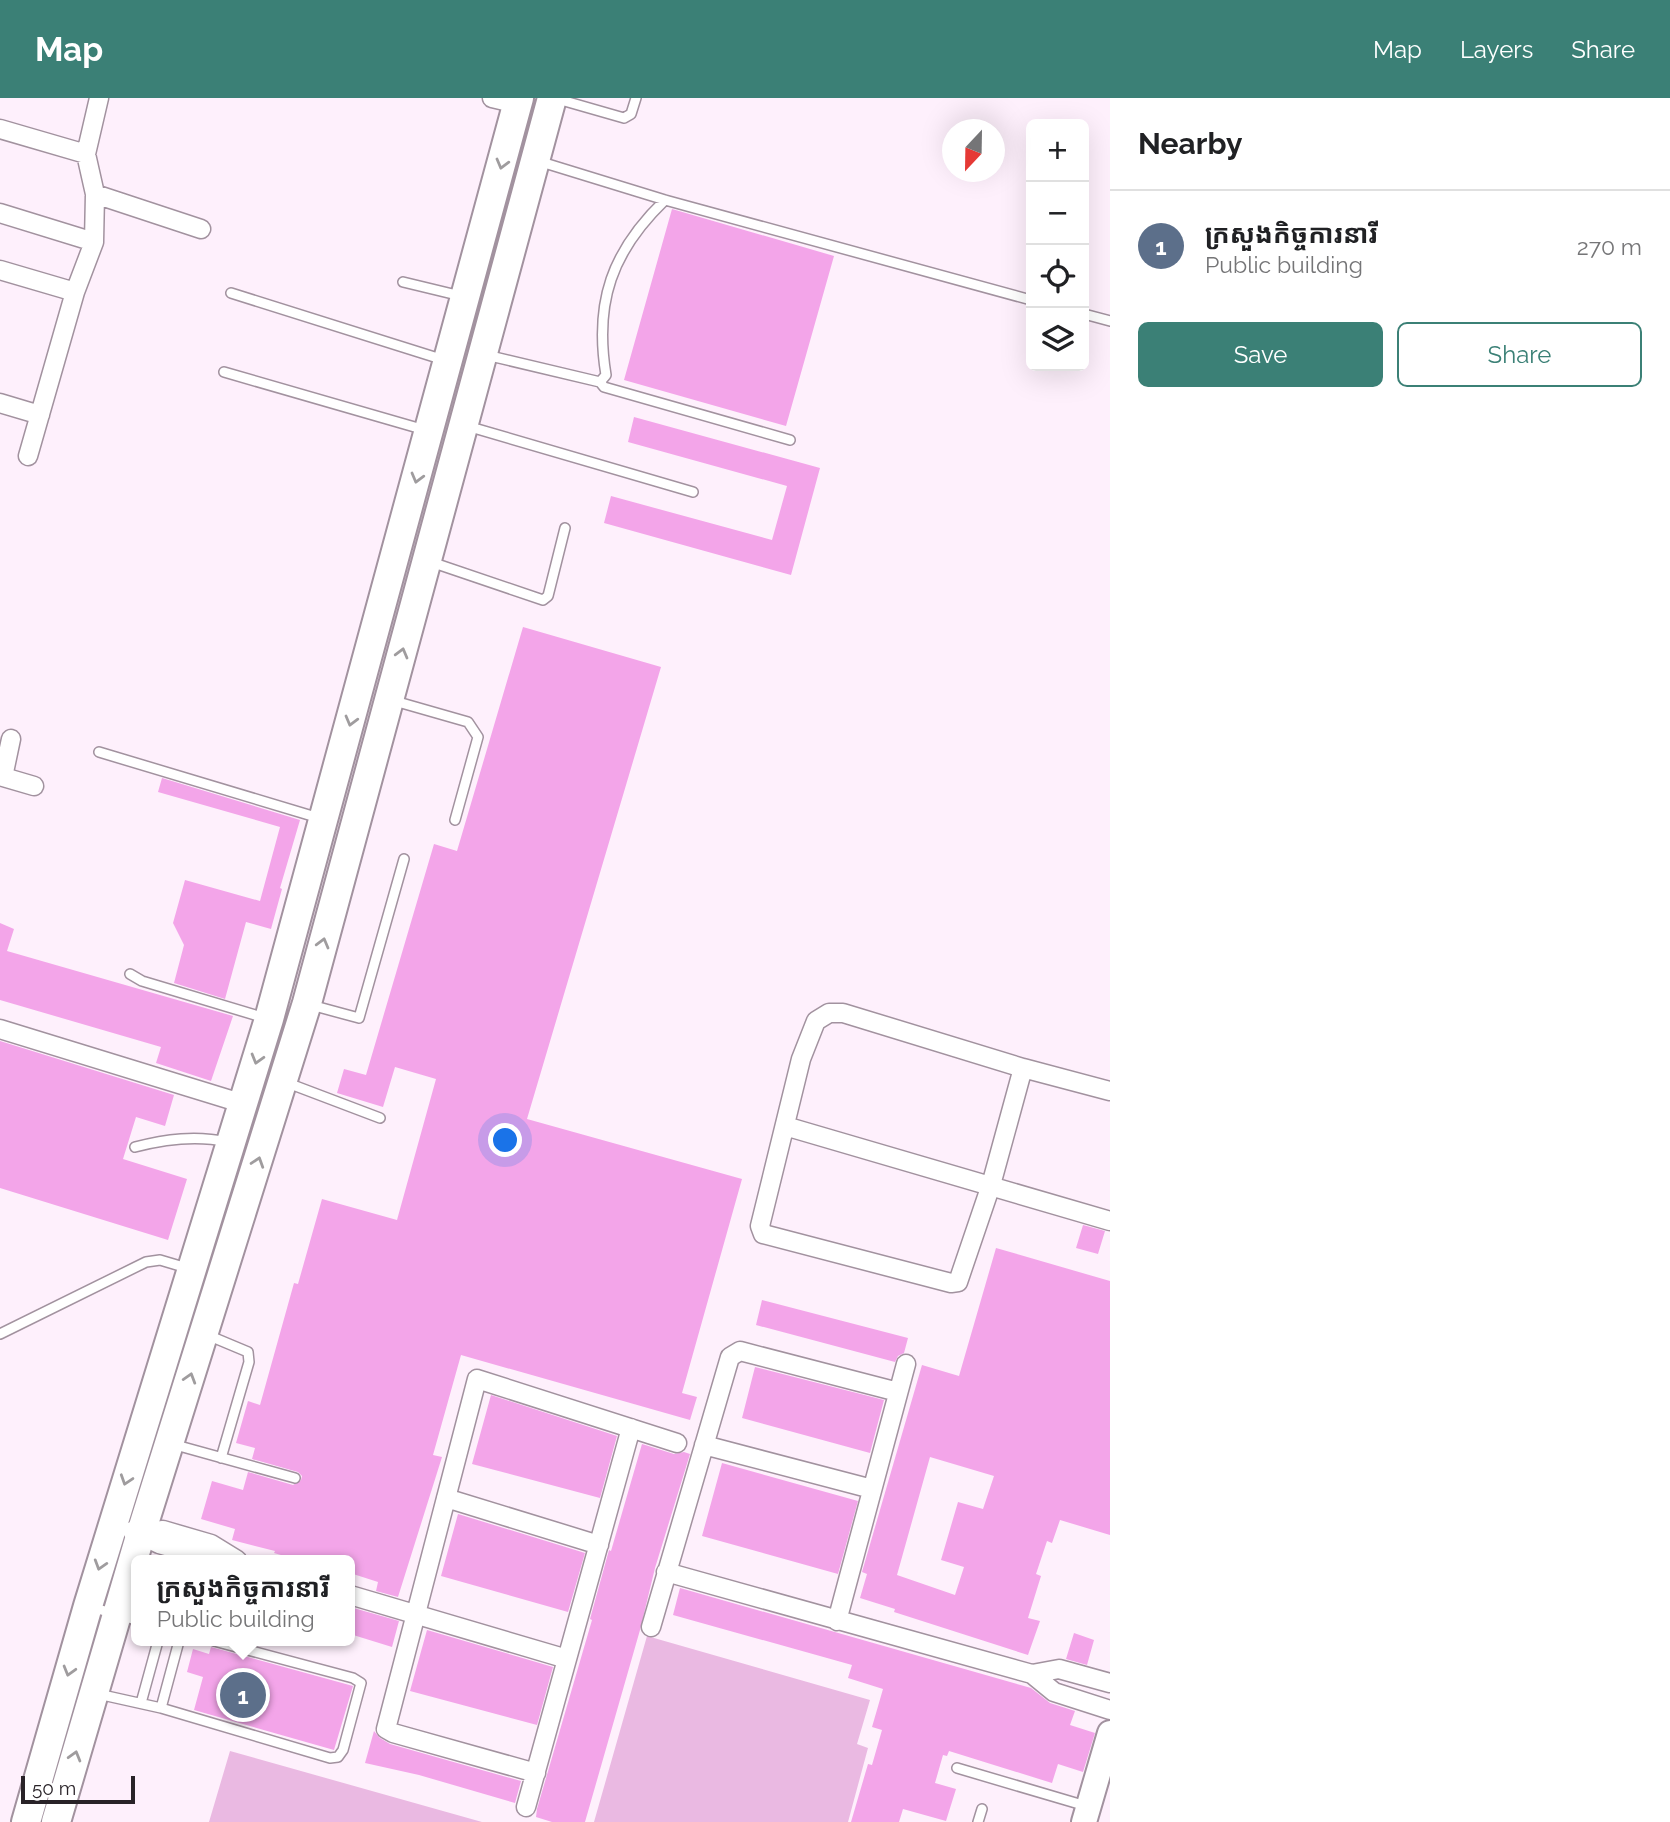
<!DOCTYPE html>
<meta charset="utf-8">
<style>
:root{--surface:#fff;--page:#f2f2f2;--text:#202124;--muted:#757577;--line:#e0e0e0;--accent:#3b8076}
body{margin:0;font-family:Raleway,"Noto Sans Khmer",sans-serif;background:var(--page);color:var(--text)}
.controls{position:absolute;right:21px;top:21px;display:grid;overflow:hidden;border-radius:10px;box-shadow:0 7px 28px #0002}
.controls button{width:63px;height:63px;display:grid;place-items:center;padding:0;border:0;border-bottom:2px solid var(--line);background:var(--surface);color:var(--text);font:35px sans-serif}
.compass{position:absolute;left:942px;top:21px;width:63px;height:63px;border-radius:50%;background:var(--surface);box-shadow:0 7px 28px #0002;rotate:202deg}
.scale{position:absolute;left:21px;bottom:18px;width:114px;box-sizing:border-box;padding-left:7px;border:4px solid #292328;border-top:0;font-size:19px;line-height:24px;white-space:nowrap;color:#292328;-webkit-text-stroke:5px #fff;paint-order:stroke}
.you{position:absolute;left:506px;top:1043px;width:24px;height:24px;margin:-18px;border:5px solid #fff;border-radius:50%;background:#1a73e8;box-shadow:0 0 0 10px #1a73e833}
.badge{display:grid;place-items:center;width:46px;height:46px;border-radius:50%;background:var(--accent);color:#fff;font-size:23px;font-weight:700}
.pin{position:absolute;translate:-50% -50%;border:4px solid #fff;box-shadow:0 2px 7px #0006}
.popup{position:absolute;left:131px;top:1457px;width:224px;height:91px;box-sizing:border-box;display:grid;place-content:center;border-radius:10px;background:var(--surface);filter:drop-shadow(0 2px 5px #0005);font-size:23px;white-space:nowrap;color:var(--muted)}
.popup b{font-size:26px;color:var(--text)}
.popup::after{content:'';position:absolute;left:50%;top:100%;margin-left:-14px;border:14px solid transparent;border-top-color:var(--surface)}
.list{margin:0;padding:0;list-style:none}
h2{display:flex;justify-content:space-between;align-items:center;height:91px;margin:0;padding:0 28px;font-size:30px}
h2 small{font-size:23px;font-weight:400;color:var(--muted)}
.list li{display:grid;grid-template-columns:46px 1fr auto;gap:21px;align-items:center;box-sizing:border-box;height:112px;padding:0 28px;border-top:2px solid var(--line)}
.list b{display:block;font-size:26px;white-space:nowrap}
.list p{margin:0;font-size:23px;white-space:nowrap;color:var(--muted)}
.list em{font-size:23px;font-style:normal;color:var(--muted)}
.actions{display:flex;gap:14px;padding:21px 28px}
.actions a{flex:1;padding:16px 0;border:2px solid var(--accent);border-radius:10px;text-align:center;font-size:24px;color:var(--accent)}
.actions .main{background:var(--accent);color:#fff}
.icon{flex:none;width:38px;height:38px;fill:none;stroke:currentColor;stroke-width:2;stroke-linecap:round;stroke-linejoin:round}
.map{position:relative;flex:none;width:1110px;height:1724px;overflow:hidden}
header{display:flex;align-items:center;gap:42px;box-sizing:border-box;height:98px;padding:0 35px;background:var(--accent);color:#fff}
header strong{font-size:33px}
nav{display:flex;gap:38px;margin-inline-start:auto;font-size:24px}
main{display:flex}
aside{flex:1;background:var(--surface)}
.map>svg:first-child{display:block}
.green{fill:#eab9e2}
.building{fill:#f3a5e9;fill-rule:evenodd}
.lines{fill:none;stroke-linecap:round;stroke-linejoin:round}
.lane-casing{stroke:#a2929f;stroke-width:12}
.street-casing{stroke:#a2929f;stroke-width:21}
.secondary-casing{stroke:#a2929f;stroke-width:28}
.primary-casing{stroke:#a2929f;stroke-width:32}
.lane{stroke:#fff;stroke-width:9}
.street{stroke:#fff;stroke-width:18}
.secondary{stroke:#fff;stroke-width:24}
.primary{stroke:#fff;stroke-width:28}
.oneway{stroke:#9f9c9e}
</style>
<header>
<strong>Map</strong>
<nav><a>Map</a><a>Layers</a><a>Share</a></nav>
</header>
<main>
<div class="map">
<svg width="1110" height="1724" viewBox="0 0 1110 1724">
<rect width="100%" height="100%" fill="#fef0fc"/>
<!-- green -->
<path class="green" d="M647,1538l223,64 -13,44 11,4 -20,74h-254z
M230,1653l252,71h-273z"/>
<!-- building -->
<path class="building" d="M672,111l162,47 -48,170 -162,-46z
M634,319l186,51 -29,107 -187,-52 7,-27 161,44 15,-54 -159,-44z
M523,529l138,40 -134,452 215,60 -60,214 15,4 -7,23 -229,-65 -28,100 9,2 -44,140 -22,-6 2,-9 -28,-9v-13h-52l-24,-7 1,-2 -43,-11 3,-11 -34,-10 11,-38 31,9 5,-18 45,13 8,-5 1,-4 -4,-4 -46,-13 3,-11 -19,-5 12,-42 12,4 34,-122 4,1 24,-85 75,21 39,-141 -41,-12 -12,40 -46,-14 7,-24 22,6 68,-231 23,7z
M162,680l138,42 -20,68 2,1 -11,40 -25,-7 -21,77 -51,-16 10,-38 -11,-22 12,-43 75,21 20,-74 -122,-35z
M0,825l14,6 -7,22 226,65 -22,65 -55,-18 5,-16 -161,-47z
M0,943l174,54 -9,31 -29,-9 -13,42 64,20 -19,61 -168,-52z
M1083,1127l22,6 -7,23 -22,-6z
M996,1150l114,33v254l-50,-15 -8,23 -5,-2 -11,33 5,2 -13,42 12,3 -12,34 -134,-43 1,-3 -35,-11 7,-24 -5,-2 60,-207 37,11zM930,1359l64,19 -11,33 -25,-7 -17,58 23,7 -9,28 -58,-20z
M762,1202l146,38 -4,15 -6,3 -3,6 -139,-37z
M755,1269l129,33 -14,53 -128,-35z
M491,1297l126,41 -17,62 -128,-34z
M642,1346l32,10 10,-2 6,2 -35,114 -15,62 -55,192h-33l-16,-5 1,-8 55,-189 -2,-1 19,-69 2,1z
M722,1365l136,38 -20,73 -136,-38z
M458,1416l127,39 -17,59 -127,-36z
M680,1490l351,100 19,15 25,8 -5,14 25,8 -12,39 -25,-8 -6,19 -103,-32 -2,5 -4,-1 -8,28 21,6 -10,32 -43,-12 -4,13h-48l17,-58 4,1 10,-35 -10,-3 11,-38 -35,-11 4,-13 -179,-50z
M350,1509l49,14 -7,26 -42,-13z
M427,1532l126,37 -16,58 -127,-34z
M1074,1535l20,7 -7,25 -21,-6z
M211,1549l142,39 -19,64 -140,-40 9,-33 -16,-5 6,-23 16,5z
M374,1633l6,7 10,6 131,37 -6,22 -96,-28 -54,-12z"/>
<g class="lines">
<defs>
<path id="lane" d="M554,0l70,20 7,-4 5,-16
M538,63l127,39 366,100
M665,102c-53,51 -71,102 -59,175l-6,7 4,5 186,53
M403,184l58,14
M231,195l213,67
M1084,216l26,7
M486,257l114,27
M224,274l201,58
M467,328l226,66
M431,464l112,38 5,-4 17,-68
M391,602l77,22 10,15 -23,83
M99,654l220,66
M130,876l12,7 123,37
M311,907l48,13 45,-159
M285,984l95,36
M135,1049c31,-8 61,-12 92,-5
M0,1236l146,-72 14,-2 27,8
M205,1236l43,18 1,10 -28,96
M172,1346l123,34
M91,1509l45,13
M98,1596l63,14 18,-67
M141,1605l17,-62
M161,1610l169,50 8,-1 5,-7 18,-67 -8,-5 -139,-37
M957,1670l129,38
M978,1724l4,-13"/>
<path id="street" d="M492,0l25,6
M0,31l86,25
M95,96l106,35
M0,115l94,29
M0,172l75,22
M0,305l40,12
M28,358l47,-164 19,-50 1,-48 -9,-40 13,-56
M0,678l34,10
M3,679l8,-38
M0,931l244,75
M1023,970l-32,117 -33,97 -7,1 -188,-49 -3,-8 41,-167 15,-38 13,-8h14l180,55 87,23
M785,1028l325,95
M704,1347l168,44
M446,1400l153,47
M132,1433l27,13 57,16
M141,1435l22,-3 48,14 26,16
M666,1474l366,102 27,-5 51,14
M350,1497l217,64
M837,1523l69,-257
M651,1529l79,-270 10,-6 158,41
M1032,1576l22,18 56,18
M536,1675l-143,-40 -7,-4 91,-350 200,64
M526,1709l105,-379"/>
<path id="secondary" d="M1084,1724l26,-89"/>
<path id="primary" d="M26,1724l62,-216 181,-587 250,-921
M56,1724l85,-289 166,-530 245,-905"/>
</defs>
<!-- lane casing -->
<use href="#lane" class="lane-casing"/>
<!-- street casing -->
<use href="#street" class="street-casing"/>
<!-- secondary casing -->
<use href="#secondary" class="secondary-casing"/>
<!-- primary casing -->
<use href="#primary" class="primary-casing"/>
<!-- lane -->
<use href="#lane" class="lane"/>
<!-- street -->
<use href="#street" class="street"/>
<!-- secondary -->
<use href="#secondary" class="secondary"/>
<!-- primary -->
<use href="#primary" class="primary"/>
</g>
<!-- one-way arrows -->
<defs><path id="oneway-chevron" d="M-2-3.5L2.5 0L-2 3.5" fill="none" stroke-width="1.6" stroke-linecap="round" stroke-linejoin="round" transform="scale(1.75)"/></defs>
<g class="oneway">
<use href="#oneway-chevron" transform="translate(502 66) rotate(105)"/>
<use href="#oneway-chevron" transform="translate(417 380) rotate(105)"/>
<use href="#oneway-chevron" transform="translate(402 555) rotate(-75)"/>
<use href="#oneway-chevron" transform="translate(351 623) rotate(105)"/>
<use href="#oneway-chevron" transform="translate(323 845) rotate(-75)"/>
<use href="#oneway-chevron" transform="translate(257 961) rotate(106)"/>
<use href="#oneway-chevron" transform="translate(258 1064) rotate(-72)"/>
<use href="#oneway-chevron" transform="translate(190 1280) rotate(-73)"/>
<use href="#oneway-chevron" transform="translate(126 1382) rotate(108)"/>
<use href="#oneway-chevron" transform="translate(100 1467) rotate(107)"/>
<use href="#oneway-chevron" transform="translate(69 1573) rotate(106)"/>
<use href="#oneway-chevron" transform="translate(75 1658) rotate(-74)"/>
</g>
</svg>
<div class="controls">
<button>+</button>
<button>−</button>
<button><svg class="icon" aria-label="locate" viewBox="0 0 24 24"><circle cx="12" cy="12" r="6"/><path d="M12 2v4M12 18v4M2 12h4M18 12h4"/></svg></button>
<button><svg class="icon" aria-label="layers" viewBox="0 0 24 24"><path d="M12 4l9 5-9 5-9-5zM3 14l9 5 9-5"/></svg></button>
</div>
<svg class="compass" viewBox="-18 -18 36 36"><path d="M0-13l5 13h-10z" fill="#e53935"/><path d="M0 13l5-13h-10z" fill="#757577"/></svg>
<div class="scale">50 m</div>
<div class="you"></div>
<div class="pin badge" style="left:243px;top:1597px;background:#5c6f8a">1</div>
<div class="popup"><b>ក្រសួងកិច្ចការនារី</b>Public building</div>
</div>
<aside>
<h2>Nearby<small></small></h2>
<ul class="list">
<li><span class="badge" style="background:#5c6f8a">1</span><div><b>ក្រសួងកិច្ចការនារី</b><p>Public building</p></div><em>270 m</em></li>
</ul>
<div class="actions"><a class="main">Save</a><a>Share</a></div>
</aside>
</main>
